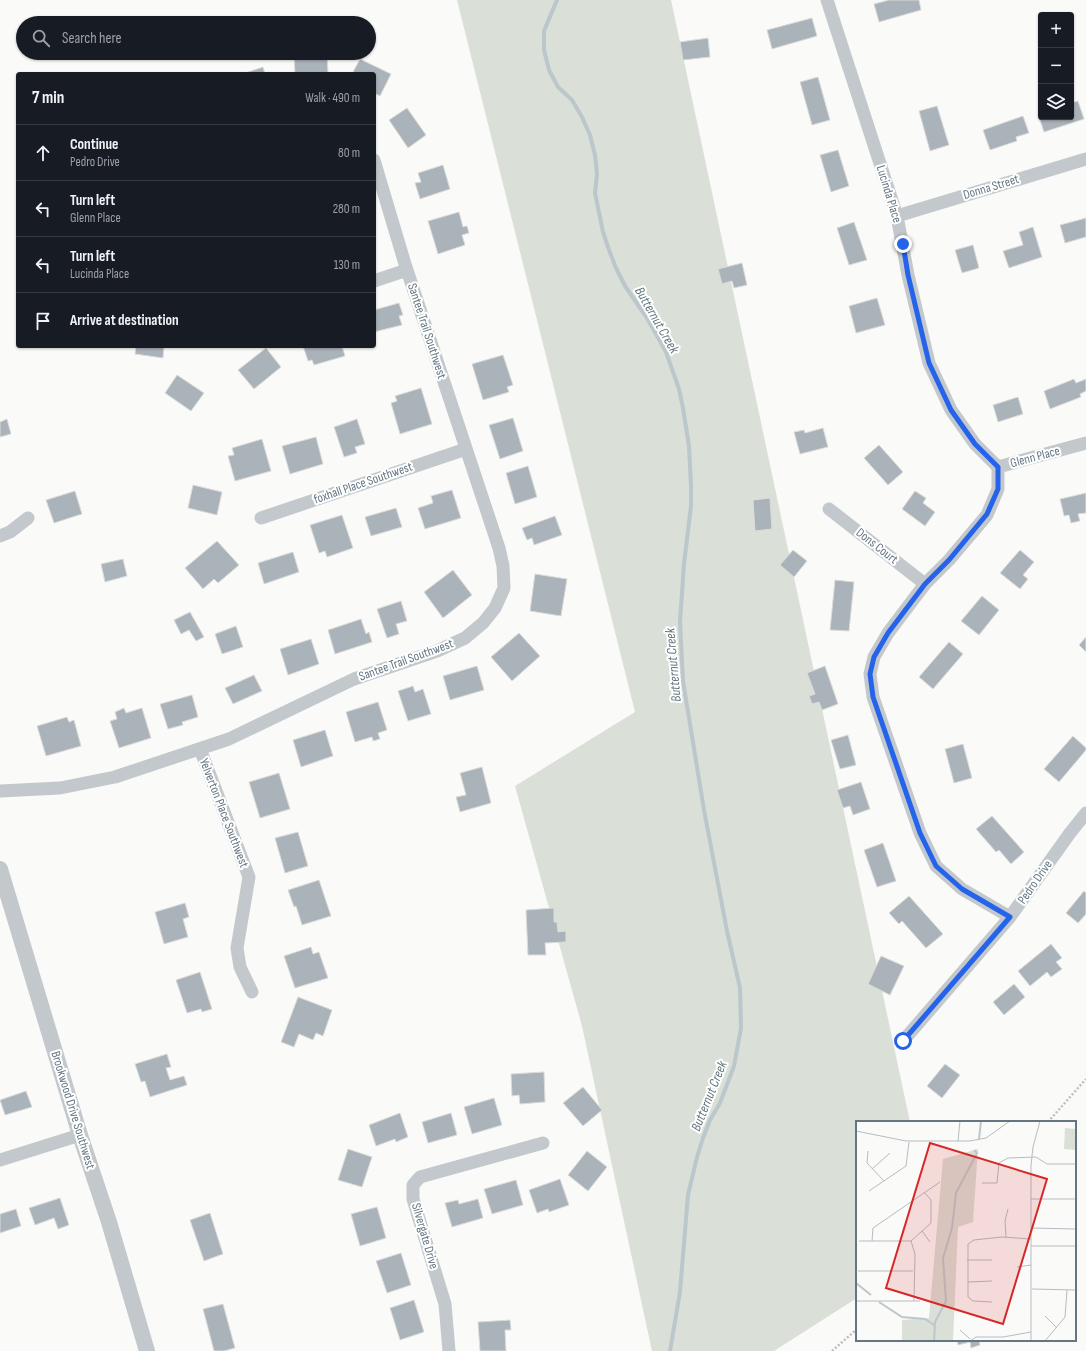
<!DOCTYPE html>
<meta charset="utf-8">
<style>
:root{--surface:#171b24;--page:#20242c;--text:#f1f3f6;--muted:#9ea1a6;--line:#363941}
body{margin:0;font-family:"Sofia Sans Condensed",sans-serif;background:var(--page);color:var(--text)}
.controls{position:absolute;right:12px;top:12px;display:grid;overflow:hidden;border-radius:4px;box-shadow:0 1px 3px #0004}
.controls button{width:36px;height:36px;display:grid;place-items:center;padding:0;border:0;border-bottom:1px solid var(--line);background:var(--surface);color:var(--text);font:20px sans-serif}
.stop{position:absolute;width:12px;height:12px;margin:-9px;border:3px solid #2563eb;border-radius:50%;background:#fff}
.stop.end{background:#2563eb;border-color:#fff;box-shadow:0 1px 4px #0008}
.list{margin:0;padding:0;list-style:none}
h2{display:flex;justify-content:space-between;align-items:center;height:52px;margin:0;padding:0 16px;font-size:17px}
h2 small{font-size:13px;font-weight:400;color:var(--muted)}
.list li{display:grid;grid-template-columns:26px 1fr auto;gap:12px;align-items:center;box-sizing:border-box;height:56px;padding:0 16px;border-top:1px solid var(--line)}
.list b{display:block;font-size:15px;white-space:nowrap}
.list p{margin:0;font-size:13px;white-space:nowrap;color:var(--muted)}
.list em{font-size:13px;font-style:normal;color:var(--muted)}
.icon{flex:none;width:22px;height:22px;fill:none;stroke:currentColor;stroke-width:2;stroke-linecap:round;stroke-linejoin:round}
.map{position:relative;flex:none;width:1086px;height:1351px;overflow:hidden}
.search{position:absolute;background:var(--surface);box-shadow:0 1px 3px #0004;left:16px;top:16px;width:360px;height:44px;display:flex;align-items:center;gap:10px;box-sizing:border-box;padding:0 14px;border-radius:22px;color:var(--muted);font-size:15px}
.panel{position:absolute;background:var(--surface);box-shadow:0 1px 3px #0004;left:16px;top:72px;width:360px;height:276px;border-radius:4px}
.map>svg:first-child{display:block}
.green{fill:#dadfd7}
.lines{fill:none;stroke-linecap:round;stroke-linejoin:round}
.stream{stroke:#bbc7cb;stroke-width:4}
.building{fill:#aab3b9;stroke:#dcdcda}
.path{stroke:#bbbfc2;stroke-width:2.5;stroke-dasharray:2 2;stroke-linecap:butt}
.minor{stroke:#c3c8cc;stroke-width:13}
.tertiary{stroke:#c3c8cc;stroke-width:16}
.route{stroke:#2563eb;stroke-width:5}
.labels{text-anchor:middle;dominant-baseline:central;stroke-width:4;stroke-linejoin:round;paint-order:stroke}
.street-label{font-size:13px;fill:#657683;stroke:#fff}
.water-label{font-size:14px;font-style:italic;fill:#60757c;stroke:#fff}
.inset-river{fill:none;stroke:#bbc7cb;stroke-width:2}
.inset-road{fill:none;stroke:#b5bdc2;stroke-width:1}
.view{fill:#d62828;fill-opacity:0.15;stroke:#d62828;stroke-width:2}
.inset-edge{fill:none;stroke:#657683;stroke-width:2}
</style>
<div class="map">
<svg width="1086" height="1351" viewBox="0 0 1086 1351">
<rect width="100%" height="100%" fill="#fafaf8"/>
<!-- green -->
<path class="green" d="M457,0h214l239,1122h-53v176l-83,53h-122l-70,-325 -67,-240 120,-74z"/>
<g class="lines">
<!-- stream -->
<path class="stream" d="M557,0l-13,31v19l5,20 9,17 14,13 10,17 8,18 5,20 2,19 -2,19 8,39 6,18 7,18 9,18 22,32 19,34 13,37 4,19 6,38 2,40v20l-7,58 -4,58 3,59 21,129 23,121 13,57 1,40 -7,38 -14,37 -10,17 -7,18 -6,19 -9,38 -8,97 -10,59"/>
</g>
<!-- building -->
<path class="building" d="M889,0h30l2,10 -42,12 -5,-18z
M812,18l5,18 -45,13 -5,-19z
M708,38l2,19 -27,3 -3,-18z
M301,53h26l1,21h-33l-1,-19 7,-1z
M360,59l31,15 -11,22 -6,-3v-19h-22z
M263,67l2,7h-23z
M818,77l12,43 -18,5 -12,-43z
M1078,101l6,18 -40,13 -6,-18 3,-1v4h30v-14z
M937,106l12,39 -19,6 -11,-40z
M407,108l19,27 -18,13 -19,-28z
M1023,116l6,17 -13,4 1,4 -27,9 -7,-20z
M838,150l11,36 -18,6 -11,-37z
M443,165l7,24 -30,10 -5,-16 6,-1 -3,-9z
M459,212l4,15 4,-1 2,7 -7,2 3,10 -27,9 -10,-33z
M1086,218v19l-21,6 -5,-18z
M854,222l13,38 -18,5 -12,-37z
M1033,227l9,30 -33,11 -6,-17 20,-6 -4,-13z
M973,245l6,23 -17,5 -7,-23z
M742,263l5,22 -13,3 -2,-7 -10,3 -4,-15z
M877,298l8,27 -29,8 -7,-27z
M399,303l4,12 -4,1 3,9 -28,7v-22z
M136,346h28l-1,12 -28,-4z
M303,346h39l3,10 -31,9 -2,-5 -4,1z
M266,348l15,19 -27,22 -16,-19z
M503,355l10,30 -6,2 2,5 -26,8 -11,-36z
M177,375l27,18 -13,18 -26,-18z
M1074,379l2,4 10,-4v12l-6,3 1,3 -31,12 -6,-18z
M421,388l11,36 -32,10 -9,-31 6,-2 -2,-5z
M1018,397l5,17 -25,8 -5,-17z
M513,418l10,33 -23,8 -11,-34z
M7,419l4,15 -11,3v-15z
M357,419l8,25 -10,3 2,6 -13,4 -10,-30z
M823,428l5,19 -28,7 -6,-22 10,-2 1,3z
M316,437l7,27 -33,10 -8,-28z
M262,439l9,32 -36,10 -7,-25 6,-1 -2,-7z
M879,445l24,27 -15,13 -24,-27z
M528,466l9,31 -22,7 -9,-31z
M193,485l29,7 -5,23 -29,-7z
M452,490l9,28 -36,11 -7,-21 15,-5 -2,-7z
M75,491l7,23 -28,9 -8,-23z
M915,491l11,7 -3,5 12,9 -10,14 -23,-17z
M1086,493v20l-8,1 2,7 -9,2 -2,-8 -5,1 -4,-17z
M770,498l2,31 -17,2 -2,-31z
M396,508l6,19 -31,9 -6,-19z
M342,515l11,33 -26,9 -2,-6 -6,2 -9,-28z
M555,516l7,19 -28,10 -2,-7 -5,2 -5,-12z
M217,541l22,24 -21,18 -4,-4 -11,10 -18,-21z
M793,550l14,11 -13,16 -14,-12z
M1020,550l14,12 -11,13 5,4 -8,10 -20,-16z
M293,552l6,20 -35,12 -6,-21z
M123,559l4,17 -22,6 -4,-18z
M453,570l19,25 -29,23 -19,-26z
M535,574l32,5 -6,37 -31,-5z
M835,580l19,2 -5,49 -19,-1z
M982,596l17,14 -20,25 -18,-14z
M401,601l6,20 -11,3 3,10 -12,4 -10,-29z
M190,612l14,25 -8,4 -7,-11 -8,4 -7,-14z
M361,619l5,15 3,-2 3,10 -37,12 -7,-24z
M236,626l7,21 -21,7 -7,-20z
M519,633l21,23 -28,25 -21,-24z
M1086,637v15l-7,-7z
M311,639l8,25 -31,11 -8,-26z
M949,642l14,12 -30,35 -14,-12z
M477,666l7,24 -34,10 -7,-24z
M825,666l13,38 -16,6 -3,-8 -7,2 -3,-8 6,-2 -8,-21z
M254,675l8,16 -29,13 -8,-16z
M413,686l2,6 8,-3 8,25 -23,7 -10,-30z
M192,695l6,22 -16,5 1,3 -15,4 -8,-25z
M378,702l9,28 -9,3 2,6 -7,2 -1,-4 -17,5 -9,-30z
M124,708l2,5 16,-5 9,30 -32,10 -9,-27 7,-2 -2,-7z
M67,717l2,5 5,-2 7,26 -35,10 -9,-30z
M325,730l8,26 -32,11 -8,-27z
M848,735l8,30 -16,4 -9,-29z
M1073,736l13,12v2l-27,32 -15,-13z
M963,744l9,34 -18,5 -9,-34z
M482,767l9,36 -31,9 -4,-15 10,-2 -6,-22z
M279,773l11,36 -30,9 -11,-36z
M861,782l9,27 -17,6 -3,-9 -7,2 -6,-18z
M992,816l32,36 -13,12 -12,-14 -3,2 -20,-23z
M298,832l10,34 -23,7 -10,-35z
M883,843l13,38 -19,6 -13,-37z
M319,880l12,36 -29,9 -6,-19 -2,1 -6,-17z
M1084,891l2,2v21l-8,9 -12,-10z
M909,896l34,38 -17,14 -24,-27 -3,3 -10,-11z
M185,903l4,14 -6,2 5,18 -24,7 -9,-32z
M554,908v14h3l1,10 8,-1v11l-21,1 1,12h-18l-2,-45z
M1051,944l11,14 -6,4 6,7 -11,8 -4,-5 -17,14 -12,-15z
M311,947l2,7 6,-2 9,26 -33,10 -11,-32z
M881,956l23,10 -14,29 -22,-11z
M200,972l12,37 -10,3 -1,-3 -14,4 -11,-33z
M1014,984l11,13 -21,18 -11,-13z
M298,997l34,13 -9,26 -7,-3 -3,7 -14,-6 -5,13 -13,-5z
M167,1054l4,13 -5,1 4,12 14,-4 3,9 -37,12 -5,-16 -4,1 -6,-18z
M945,1064l15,11 -18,23 -15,-12z
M544,1072l1,30 -25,2 -1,-9 -7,1 -1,-22z
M583,1087l19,23 -19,16 -20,-23z
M26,1091l6,16 -27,8 -5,-15z
M494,1098l8,27 -30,9 -8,-27z
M400,1113l8,24 -12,5 -1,-3 -19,7 -7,-21z
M451,1113l6,22 -29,8 -6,-21z
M348,1149l24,8 -10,30 -24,-7z
M587,1151l20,16 -19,24 -20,-16z
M560,1179l9,26 -20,7 -1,-3 -11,4 -8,-23z
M516,1180l7,25 -31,9 -8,-25z
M60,1198l9,27 -11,4 -4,-11 -19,7 -6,-17z
M478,1199l5,19 -31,9 -7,-24 13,-3 1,4z
M377,1207l9,31 -26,8 -9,-32z
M16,1209l5,17 -21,7v-19z
M210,1213l13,41 -19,7 -14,-41z
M401,1253l10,32 -24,8 -11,-32z
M414,1300l10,32 -24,8 -10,-32z
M223,1304l12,44 -11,3h-10l-11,-42z
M510,1320l1,10h-6l1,21h-26l-2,-29z
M957,1340h25l-3,1 1,4 -9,3 -1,-6 -12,3z"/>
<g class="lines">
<!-- path -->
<path class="path" d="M1048,1122l38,-43
M832,1351l25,-22"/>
<!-- minor -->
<path class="minor" d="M827,0l70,216 11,59 21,88 22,47 24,34 23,23
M897,216l189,-57
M374,281l33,-11
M998,467v22l-11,26 -38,45 -24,24 -37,49 -14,24 -4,17 3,23 47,136 16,33 26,23 48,28
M998,467l88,-24
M829,509l96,75
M261,518l205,-69
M0,536l10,-4 18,-14
M200,749l49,128 -12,71 3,19 12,25
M0,791l60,-3 55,-11 114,-38 125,-60 83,-28 28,-13 18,-15 12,-15 9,-20 -1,-22 -4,-18 -94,-284 -31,-104
M903,1041l107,-124 60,-84 16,-20
M0,1160l80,-25
M449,1351l-4,-47 -32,-105v-14l7,-8 123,-34"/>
<!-- tertiary -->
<path class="tertiary" d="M0,869l80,266 29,87 38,129"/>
</g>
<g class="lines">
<!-- route -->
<path class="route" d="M903,244l5,31 21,88 22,47 24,34 23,23v22l-11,25 -38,46 -24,24 -37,49 -14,24 -4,17 3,23 47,136 16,33 26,23 48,28 -107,124"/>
</g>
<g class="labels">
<!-- street labels -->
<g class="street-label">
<text transform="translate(991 187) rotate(-17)">Donna Street</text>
<text transform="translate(889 194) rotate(73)">Lucinda Place</text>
<text transform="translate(427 331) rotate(72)">Santee Trail Southwest</text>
<text transform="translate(1035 457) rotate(-15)">Glenn Place</text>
<text transform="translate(363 483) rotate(-19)">foxhall Place Southwest</text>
<text transform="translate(877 546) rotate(38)">Dons Court</text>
<text transform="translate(406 660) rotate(-20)">Santee Trail Southwest</text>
<text transform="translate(224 813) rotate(69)">Yelverton Place Southwest</text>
<text transform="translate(1035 882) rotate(-55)">Pedro Drive</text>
<text transform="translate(73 1110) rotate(73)">Brookwood Drive Southwest</text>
<text transform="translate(425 1236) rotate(74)">Silvergate Drive</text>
</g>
<!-- water labels -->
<g class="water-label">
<text transform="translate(657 320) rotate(60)">Butternut Creek</text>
<text transform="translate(673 665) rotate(-95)">Butternut Creek</text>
<text transform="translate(709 1096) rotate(-68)">Butternut Creek</text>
</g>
</g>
<!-- overview -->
<g transform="translate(856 1121)">
<rect width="220" height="220" fill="#fafaf8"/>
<path d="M209,7l11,1v21l-12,-1zM122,28l-5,73 -15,5 -5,114h-51v-21l27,-2 14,-159z" fill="#dadfd7"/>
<path class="inset-river" d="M123,18l2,-18M0,162l15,12M23,181l23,15 23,2 9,6M78,220l1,-19 11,-21 -3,-43 9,-30 4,-35 21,-40 -3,-3"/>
<path class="inset-road" d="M0,10l50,10h64l16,-3 24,-17M102,20l2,-20M12,30l-1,12 17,18M16,48l18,-16M126,62h15l2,-20 9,-5 28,-1 11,7h29M13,70l37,-25 3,-24M175,78h45M175,107l45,1M66,110l8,11M150,116l-1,-16 3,-12M3,120h52M16,120l1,-13 67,-46M55,120l20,-18v-23l-7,-8M55,120l4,13 -1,47M175,125h45M111,139h25M161,146l14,-2M2,150h55M112,161l24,-1M176,168l44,1M0,180h64M136,181l-19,-1 -5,-4v-53l6,-4 28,-3 29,2M189,195l12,12M104,209l10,9M114,220l6,-4h27l28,-5M175,220v-176l2,-18 7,-26M189,220l20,-24 2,-27"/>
<path class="view" d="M74,22l117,36 -44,145 -117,-36z"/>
<rect width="220" height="220" class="inset-edge"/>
</g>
</svg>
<div class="controls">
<button>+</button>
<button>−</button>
<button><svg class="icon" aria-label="layers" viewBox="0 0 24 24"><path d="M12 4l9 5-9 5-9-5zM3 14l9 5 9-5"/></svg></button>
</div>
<div class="stop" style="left:903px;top:1041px"></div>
<div class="stop end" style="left:903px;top:244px"></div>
<div class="search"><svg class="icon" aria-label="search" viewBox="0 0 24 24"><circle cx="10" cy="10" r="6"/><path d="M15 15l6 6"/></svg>Search here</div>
<section class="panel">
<h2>7 min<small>Walk · 490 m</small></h2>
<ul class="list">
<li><svg class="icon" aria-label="ahead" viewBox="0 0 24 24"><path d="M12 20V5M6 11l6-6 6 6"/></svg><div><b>Continue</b><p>Pedro Drive</p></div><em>80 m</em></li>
<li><svg class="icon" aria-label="left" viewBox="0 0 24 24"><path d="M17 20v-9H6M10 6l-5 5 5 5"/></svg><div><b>Turn left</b><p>Glenn Place</p></div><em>280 m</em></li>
<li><svg class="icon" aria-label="left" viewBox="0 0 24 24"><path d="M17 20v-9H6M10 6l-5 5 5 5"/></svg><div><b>Turn left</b><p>Lucinda Place</p></div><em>130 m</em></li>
<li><svg class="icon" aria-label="arrive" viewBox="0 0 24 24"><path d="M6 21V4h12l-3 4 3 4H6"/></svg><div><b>Arrive at destination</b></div></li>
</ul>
</section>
</div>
